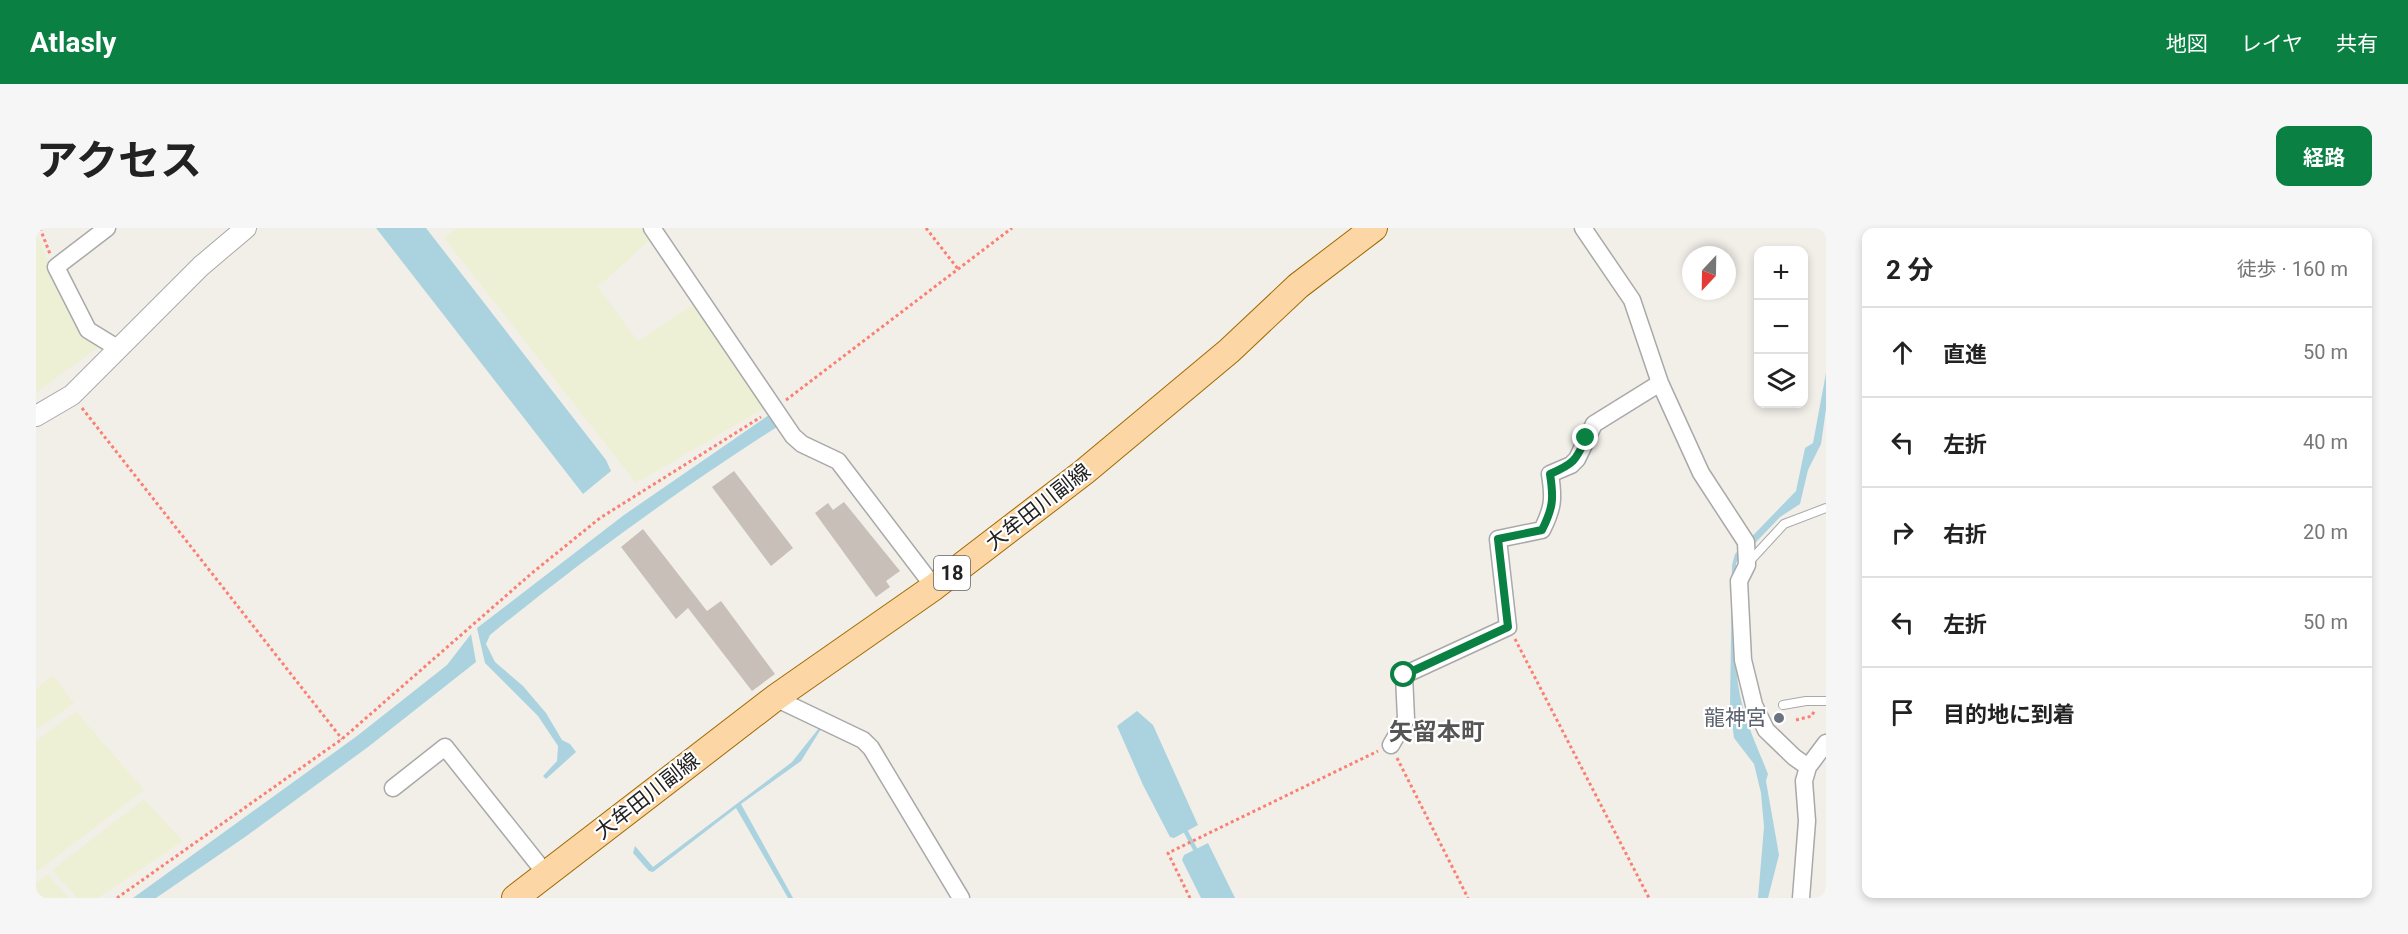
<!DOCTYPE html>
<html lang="ja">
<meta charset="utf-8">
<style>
:root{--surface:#fff;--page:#f6f6f6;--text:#222;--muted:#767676;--line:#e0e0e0;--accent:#0b8043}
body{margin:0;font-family:Roboto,"Noto Sans JP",sans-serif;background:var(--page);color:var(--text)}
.controls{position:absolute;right:18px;top:18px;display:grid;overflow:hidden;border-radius:12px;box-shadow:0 3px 9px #0003}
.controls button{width:54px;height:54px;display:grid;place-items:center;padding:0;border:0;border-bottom:2px solid var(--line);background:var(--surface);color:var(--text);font:30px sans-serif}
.compass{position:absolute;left:1646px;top:18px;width:54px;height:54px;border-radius:50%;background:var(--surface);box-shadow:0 3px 9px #0003;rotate:202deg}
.stop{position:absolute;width:18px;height:18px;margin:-14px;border:4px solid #0b8043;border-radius:50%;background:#fff}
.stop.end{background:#0b8043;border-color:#fff;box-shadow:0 2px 6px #0008}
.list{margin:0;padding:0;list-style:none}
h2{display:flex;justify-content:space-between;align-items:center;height:78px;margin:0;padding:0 24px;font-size:26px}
h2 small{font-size:20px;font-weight:400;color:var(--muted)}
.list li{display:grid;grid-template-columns:39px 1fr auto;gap:18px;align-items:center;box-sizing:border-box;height:90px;padding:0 24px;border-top:2px solid var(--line)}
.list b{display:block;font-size:22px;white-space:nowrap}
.list em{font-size:20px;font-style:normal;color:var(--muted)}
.icon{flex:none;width:33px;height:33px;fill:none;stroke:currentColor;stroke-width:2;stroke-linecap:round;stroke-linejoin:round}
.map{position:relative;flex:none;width:1790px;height:670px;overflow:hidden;border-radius:12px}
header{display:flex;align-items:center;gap:36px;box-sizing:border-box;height:84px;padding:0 30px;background:var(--accent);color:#fff}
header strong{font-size:28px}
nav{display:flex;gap:33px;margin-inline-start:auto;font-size:21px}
.intro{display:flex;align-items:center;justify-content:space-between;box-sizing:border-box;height:144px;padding:0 36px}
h1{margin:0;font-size:42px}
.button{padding:15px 27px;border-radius:12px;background:var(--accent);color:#fff;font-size:21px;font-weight:700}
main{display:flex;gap:36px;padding:0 36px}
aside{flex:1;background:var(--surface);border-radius:12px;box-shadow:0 3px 9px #0003}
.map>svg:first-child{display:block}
.farmland{fill:#eef0d5}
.water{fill:#aad3df}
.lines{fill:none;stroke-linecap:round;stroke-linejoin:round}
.stream{stroke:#aad3df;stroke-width:4.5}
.building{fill:#c7bfb8}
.service-casing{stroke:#a9a9a9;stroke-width:10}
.minor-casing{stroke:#a9a9a9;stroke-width:19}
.tertiary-casing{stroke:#a9a9a9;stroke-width:22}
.primary-casing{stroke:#a06b00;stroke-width:28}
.path{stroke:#fa8072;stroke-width:3;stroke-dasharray:3 3;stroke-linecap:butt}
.service{stroke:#fff;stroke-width:8}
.minor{stroke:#fff;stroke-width:16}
.tertiary{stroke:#fff;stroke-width:20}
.primary{stroke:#fcd6a4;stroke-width:26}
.route{stroke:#0b8043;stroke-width:8}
.worship-dot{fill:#6b7280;stroke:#fff;stroke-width:2}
.labels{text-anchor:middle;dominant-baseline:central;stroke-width:4.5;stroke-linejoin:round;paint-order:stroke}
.shield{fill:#fff;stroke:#646464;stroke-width:1.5}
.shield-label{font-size:20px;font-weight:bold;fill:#222}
.street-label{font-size:21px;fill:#222;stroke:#fff}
.worship-label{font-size:21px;fill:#5b616d;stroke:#fff;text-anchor:end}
.quarter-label{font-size:24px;font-weight:bold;fill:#555;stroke:#fff}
</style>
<header>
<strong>Atlasly</strong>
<nav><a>地図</a><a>レイヤ</a><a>共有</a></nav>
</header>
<div class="intro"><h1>アクセス</h1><a class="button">経路</a></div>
<main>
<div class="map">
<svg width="1790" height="670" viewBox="0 0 1790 670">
<rect width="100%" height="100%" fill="#f2efe9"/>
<!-- farmland -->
<path class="farmland" d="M421,0h188l7,10 -54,49 40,54 57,-38 70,105 -129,75 -192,-245z
M0,4l23,55 41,59 -64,47z
M17,447l21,28 -38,27v-41z
M40,483l68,79 -108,82v-131z
M108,571l39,42 -85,57h-21l-25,-28z
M12,646l21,24h-33v-15z"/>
<!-- water -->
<path class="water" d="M340,0h50l180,232 5,11 -28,23z
M1790,145v36l-5,35 -13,26 -8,34 -20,13 -44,46c0,46 -5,96 6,141 6,24 17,47 26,70l-2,7 13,74 -11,43h-10l6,-71 -3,-34 -7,-29 -20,-26 -4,-31 2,-142 3,-11 61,-63 9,-43 8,-5z
M733,187l8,12c-100,64 -195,133 -287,208l-4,9 9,18 28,24 23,27 16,27 8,4 6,8 -30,27 -3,-3 14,-15 1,-15 -20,-30 -53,-53 -8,-35 147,-113z
M435,406l5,28 -108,85 -123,90 -89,61h-23l224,-162 90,-71z
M1101,483l16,14 45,100 -24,13 -4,-1 -27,-52 -26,-59z
M783,500l2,1 -20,32 -60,43 52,94h-5l-52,-90 -83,64 -4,-1 -16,-18 2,-7 18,21 139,-105z
M1172,615l27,55h-34l-19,-38 2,-5z"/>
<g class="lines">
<!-- stream -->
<path class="stream" d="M1150,604l9,17"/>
</g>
<!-- building -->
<path class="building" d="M698,243l59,77 -22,18 -59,-79z
M808,274l56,69 -14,10 4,6 -14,10 -61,-84 13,-10 5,7z
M607,301l64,82 14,-10 54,73 -23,17 -64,-83 -12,11 -55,-72z"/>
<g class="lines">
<defs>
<path id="service" d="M1713,334l35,-38 42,-16
M1747,477l23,-4h20"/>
<path id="minor" d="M71,0l-51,39 32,63 31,19
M616,0l141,208 9,8 36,17 96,126
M1624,155l41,90 45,69 1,23 -8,16 4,79 11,45 12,25 28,27 14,10
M739,470l88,42 8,8 90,150
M1355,517l15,-26 -2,-44 104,-48 -10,-88 44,-9c11,-22 12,-31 8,-56l21,-9 6,-6 17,-35 66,-41 -28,-83 -49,-72
M357,560l52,-41 101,127
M1765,670l6,-77 -3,-40 4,-14 18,-24"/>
<path id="tertiary" d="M0,188l36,-21 129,-129 45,-38"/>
<path id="primary" d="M479,670l260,-200 159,-111 150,-115 145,-121 69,-65 76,-58"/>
</defs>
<!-- service casing -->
<use href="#service" class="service-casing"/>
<!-- minor casing -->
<use href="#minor" class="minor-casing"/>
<!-- tertiary casing -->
<use href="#tertiary" class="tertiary-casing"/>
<!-- primary casing -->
<use href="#primary" class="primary-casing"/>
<!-- path -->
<path class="path" d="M4,0l10,26
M890,0l32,41
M750,172l226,-172
M46,180l260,331
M1479,411l134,259
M1760,492l16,-4 2,-5
M1361,530l71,140
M81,670l225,-159 190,-166 68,-55 161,-101
M1154,670l-22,-45 210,-102"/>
<!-- service -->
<use href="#service" class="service"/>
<!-- minor -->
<use href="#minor" class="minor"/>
<!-- tertiary -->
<use href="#tertiary" class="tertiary"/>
<!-- primary -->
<use href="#primary" class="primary"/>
</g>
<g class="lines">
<!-- route -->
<path class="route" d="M1368,447l104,-48 -10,-88 44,-9c11,-22 12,-31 8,-56 23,-10 26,-13 36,-36"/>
</g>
<!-- markers -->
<circle class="worship-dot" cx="1743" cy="490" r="6"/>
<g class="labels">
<!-- shield labels -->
<rect class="shield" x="898" y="328" width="36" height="34" rx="4.5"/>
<g class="shield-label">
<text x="916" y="345">18</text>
</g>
<!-- street labels -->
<g class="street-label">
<text transform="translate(1002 279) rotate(-38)">大牟田川副線</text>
<text transform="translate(611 568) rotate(-38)">大牟田川副線</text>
</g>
<!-- worship labels -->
<g class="worship-label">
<text x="1731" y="490">龍神宮</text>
</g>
<!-- quarter labels -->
<g class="quarter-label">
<text x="1401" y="504">矢留本町</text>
</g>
</g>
</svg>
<div class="controls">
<button>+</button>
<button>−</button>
<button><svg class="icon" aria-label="layers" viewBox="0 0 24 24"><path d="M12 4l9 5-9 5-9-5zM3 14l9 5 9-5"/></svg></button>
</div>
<svg class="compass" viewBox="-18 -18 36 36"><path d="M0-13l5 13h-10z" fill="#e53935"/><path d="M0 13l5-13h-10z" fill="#767676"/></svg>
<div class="stop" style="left:1368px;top:447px"></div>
<div class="stop end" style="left:1550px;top:210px"></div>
</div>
<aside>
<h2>2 分<small>徒歩 · 160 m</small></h2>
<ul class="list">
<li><svg class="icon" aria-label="ahead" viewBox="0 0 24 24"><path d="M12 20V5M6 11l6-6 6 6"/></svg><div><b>直進</b></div><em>50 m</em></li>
<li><svg class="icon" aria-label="left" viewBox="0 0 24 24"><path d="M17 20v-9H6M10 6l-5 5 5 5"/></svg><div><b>左折</b></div><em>40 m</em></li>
<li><svg class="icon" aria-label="right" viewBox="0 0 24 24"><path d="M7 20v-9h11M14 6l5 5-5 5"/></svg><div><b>右折</b></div><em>20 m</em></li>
<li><svg class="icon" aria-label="left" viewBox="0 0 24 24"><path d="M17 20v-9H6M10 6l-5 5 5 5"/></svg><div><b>左折</b></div><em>50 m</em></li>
<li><svg class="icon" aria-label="arrive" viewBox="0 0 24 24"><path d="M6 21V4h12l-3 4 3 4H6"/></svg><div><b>目的地に到着</b></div></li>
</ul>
</aside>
</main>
